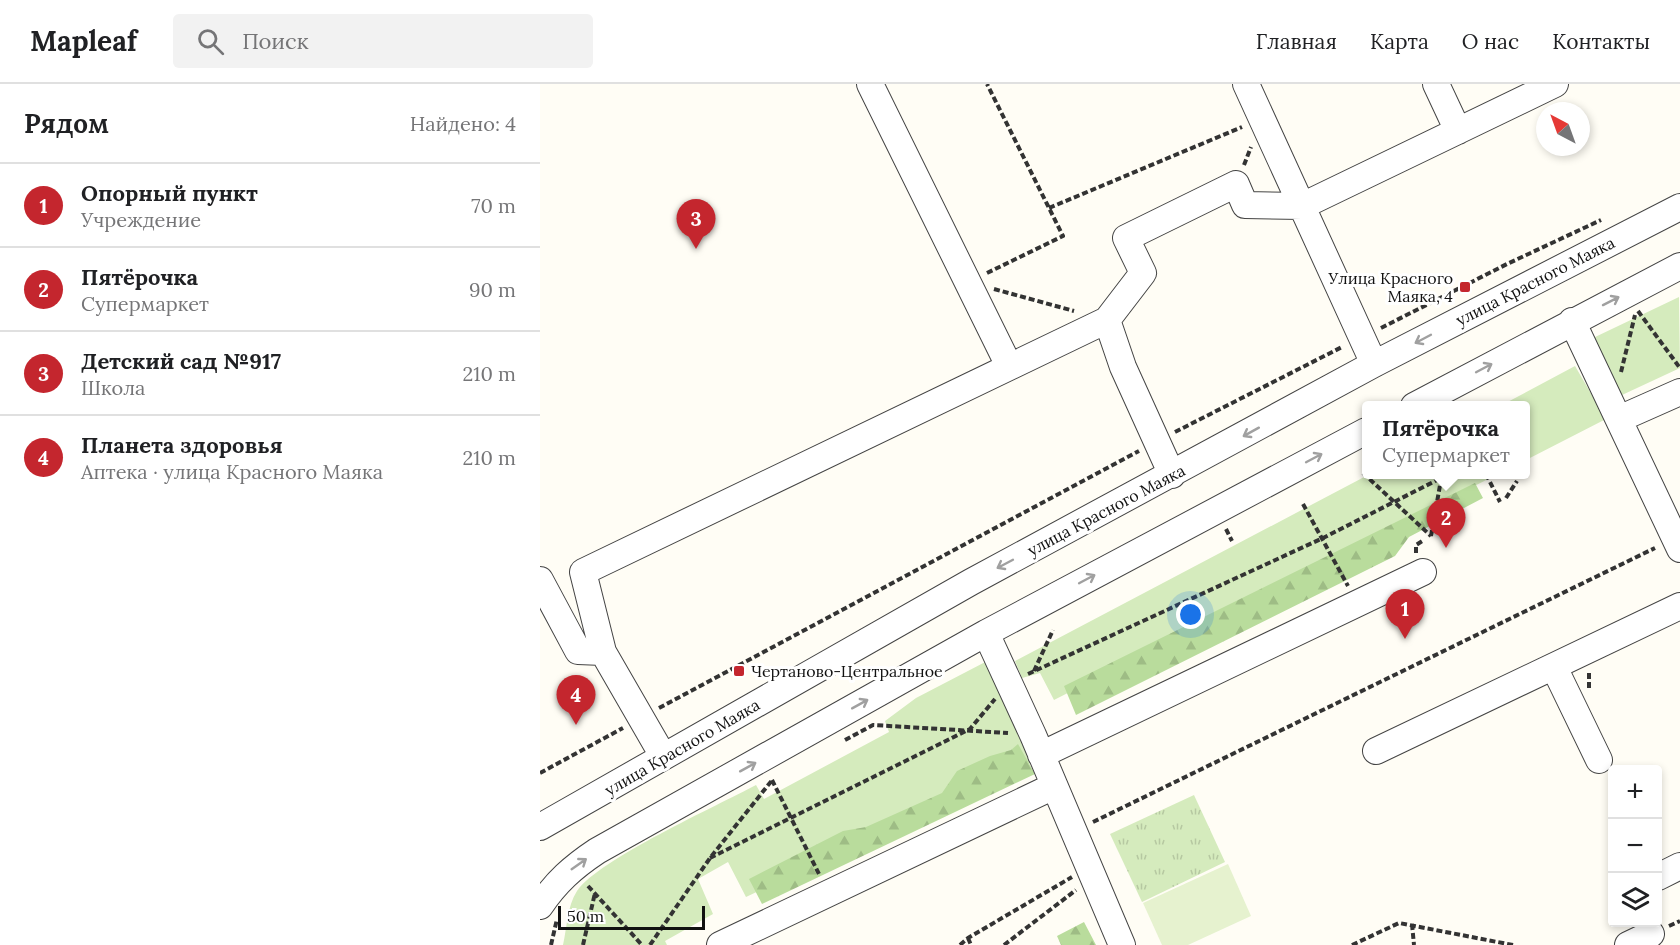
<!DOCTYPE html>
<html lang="ru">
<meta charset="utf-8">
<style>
:root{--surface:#fff;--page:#f2f2f2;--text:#202124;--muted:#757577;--line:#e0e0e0;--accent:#c4262e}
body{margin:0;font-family:Lora,serif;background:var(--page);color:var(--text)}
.controls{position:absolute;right:18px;bottom:18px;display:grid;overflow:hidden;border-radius:6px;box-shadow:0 3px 9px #0003}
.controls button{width:54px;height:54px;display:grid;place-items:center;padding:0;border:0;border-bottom:2px solid var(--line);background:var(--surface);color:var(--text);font:30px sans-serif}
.compass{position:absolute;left:996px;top:18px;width:54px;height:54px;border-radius:50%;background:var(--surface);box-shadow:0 3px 9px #0003;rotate:319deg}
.scale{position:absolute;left:18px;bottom:15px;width:147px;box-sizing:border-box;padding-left:6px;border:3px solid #111;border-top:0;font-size:16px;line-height:21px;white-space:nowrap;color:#111;-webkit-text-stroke:4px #fff;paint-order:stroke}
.you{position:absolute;left:651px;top:531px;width:21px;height:21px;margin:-15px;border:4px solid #fff;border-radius:50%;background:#1a73e8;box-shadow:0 0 0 9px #1a73e833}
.badge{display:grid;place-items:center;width:39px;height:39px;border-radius:50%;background:var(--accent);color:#fff;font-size:20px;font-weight:700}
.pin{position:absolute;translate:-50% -50px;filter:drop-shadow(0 2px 3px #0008)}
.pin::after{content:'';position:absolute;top:32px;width:21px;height:18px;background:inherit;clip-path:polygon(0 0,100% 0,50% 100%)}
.popup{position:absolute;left:822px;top:317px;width:168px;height:78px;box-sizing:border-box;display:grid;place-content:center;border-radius:6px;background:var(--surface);filter:drop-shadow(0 2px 4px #0005);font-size:20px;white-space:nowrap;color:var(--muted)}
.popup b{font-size:22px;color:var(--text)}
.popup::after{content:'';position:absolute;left:50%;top:100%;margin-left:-12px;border:12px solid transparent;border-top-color:var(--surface)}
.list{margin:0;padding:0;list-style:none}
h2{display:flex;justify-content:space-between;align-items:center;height:78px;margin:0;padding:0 24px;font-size:26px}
h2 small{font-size:20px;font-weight:400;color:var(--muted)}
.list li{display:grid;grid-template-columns:39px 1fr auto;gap:18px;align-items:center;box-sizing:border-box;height:84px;padding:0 24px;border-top:2px solid var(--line)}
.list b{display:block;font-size:22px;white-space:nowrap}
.list p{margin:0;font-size:20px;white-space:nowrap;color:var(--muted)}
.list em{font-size:20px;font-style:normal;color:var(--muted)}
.icon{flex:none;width:33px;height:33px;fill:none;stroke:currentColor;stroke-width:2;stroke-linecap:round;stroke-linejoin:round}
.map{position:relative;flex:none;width:1140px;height:861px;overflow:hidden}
header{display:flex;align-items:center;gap:36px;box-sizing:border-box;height:84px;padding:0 30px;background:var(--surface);border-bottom:2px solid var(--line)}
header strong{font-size:28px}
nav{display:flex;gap:33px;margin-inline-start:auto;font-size:21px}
.search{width:420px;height:54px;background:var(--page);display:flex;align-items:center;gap:15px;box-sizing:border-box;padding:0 21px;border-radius:6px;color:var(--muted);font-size:22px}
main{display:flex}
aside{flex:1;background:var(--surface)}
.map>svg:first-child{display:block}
.grass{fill:#d5ebbd}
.forest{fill:url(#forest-firs)}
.park{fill:url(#park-tufts)}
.pitch{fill:#e6f2cf}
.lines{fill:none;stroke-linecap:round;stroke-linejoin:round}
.minor-casing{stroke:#444;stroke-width:28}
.path{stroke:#333;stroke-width:4;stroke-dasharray:6 3;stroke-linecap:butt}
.minor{stroke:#fff;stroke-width:26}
.oneway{stroke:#a0a0a0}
.poi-dot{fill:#c4262e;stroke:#fff;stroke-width:2}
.labels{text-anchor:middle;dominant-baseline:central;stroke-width:6;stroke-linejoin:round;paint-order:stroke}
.poi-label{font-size:16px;fill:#111;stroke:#fff;text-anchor:end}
.street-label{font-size:16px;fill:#111;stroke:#fff}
</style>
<header>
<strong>Mapleaf</strong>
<div class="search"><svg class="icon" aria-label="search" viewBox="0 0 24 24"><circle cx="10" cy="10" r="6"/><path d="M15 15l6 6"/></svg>Поиск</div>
<nav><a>Главная</a><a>Карта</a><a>О нас</a><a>Контакты</a></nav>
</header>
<main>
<aside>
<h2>Рядом<small>Найдено: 4</small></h2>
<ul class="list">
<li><span class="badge">1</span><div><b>Опорный пункт</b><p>Учреждение</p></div><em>70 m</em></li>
<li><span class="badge">2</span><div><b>Пятёрочка</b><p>Супермаркет</p></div><em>90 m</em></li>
<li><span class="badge">3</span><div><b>Детский сад №917</b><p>Школа</p></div><em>210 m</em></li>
<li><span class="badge">4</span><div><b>Планета здоровья</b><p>Аптека · улица Красного Маяка</p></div><em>210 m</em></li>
</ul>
</aside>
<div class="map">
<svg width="1140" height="861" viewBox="0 0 1140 861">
<defs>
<pattern id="forest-firs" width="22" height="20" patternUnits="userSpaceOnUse" patternTransform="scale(1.5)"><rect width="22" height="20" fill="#b9dc9c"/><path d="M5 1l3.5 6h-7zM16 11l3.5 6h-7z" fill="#9ebc85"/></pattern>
<pattern id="park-tufts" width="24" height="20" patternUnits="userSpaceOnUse" patternTransform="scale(1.5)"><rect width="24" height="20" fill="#d5ebbd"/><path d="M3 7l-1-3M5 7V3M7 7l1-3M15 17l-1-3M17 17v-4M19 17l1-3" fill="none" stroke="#b6c8a1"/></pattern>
</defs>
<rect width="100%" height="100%" fill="#fffdf5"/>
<!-- grass -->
<path class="grass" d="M1139,213l1,71 -58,27 -29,-57z
M1035,282l31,53 -80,41v-54h-26z
M828,391h128l-442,225 -14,-27 -18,5 -7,-17z
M451,575l46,101 -291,137 -18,-35 -30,17 15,35 -48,27 2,4h-104c4,-17 4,-39 14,-54 22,-32 140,-85 179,-106l8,14 125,-67 -4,-11 31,-23z"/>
<!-- forest -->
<path class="forest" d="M935,399l8,15 -74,39 -14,19 -319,159 -12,-29z
M478,660l17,30 -273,130 -13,-25 94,-48 23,-4 76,-34 15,-22 33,-15 21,-6z
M544,838l12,23h-35l-4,-9z"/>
<!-- park -->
<path class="park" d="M654,711l31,67 -83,40 -32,-68z"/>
<!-- pitch -->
<path class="pitch" d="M688,780l23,52 -63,29h-26l-19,-42z"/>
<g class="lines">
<defs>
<path id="minor" d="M330,0l139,282
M706,0l128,280
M896,0l22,47
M567,236l36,-47 -17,-35 110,-54 9,21 57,1 253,-122
M1032,237l108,228
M874,322l266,-140
M1079,335l61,-27
M0,496l38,71 25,1
M446,549l47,102 89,210
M1014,583l45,93
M836,667l304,-145
M501,671l382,-183
M123,672l-60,-104 -20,-80 524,-252 16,47 49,108
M0,743l431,-245 403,-218 306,-157
M1118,793l22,-11
M0,822c16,-24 33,-39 57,-55l389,-218 380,-202
M180,861l334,-159
M1088,861l23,-11"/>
</defs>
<!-- minor casing -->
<use href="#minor" class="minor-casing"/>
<!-- path -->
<path class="path" d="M704,81l7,-18
M509,124l193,-81
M447,189l76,-37 -76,-152
M454,205l80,22
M1098,227l42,57
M841,244l126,-64 94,-44
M1081,288l14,-57
M635,348l167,-85
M823,389l68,63
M946,390l14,28
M966,414l11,-17
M763,420l45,82
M686,445l6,12
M891,452l11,-62
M876,469v-8l8,-5
M494,587l19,-41
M488,590l295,-136 126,-64
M1049,604v-16
M119,624l480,-257
M305,656l28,-15 135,8
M0,689l83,-45
M232,696l48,96
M553,738l562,-274
M170,774l260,-129 25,-30
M48,802l54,59
M872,840l2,21
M1129,842l11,-5
M428,854l3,7
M11,861l6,-26
M43,861l12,-52
M110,861l60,-87 63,-79
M420,861l8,-7 104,-61
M464,861l72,-55
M812,861l47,-22 114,22"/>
<!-- minor -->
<use href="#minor" class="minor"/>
</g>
<!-- one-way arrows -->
<defs><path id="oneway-shaft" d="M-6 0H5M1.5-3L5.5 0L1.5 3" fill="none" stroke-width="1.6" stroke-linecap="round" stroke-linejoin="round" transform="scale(1.5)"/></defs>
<g class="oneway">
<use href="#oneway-shaft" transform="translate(1071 217) rotate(-27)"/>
<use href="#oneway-shaft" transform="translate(883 255) rotate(152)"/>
<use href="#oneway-shaft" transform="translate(944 284) rotate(-28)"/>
<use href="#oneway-shaft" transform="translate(711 348) rotate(151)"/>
<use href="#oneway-shaft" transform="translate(774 374) rotate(-28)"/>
<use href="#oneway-shaft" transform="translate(465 480) rotate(152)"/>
<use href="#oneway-shaft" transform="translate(547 495) rotate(-28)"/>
<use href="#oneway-shaft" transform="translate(320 620) rotate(-29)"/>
<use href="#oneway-shaft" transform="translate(208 683) rotate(-29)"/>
<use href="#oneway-shaft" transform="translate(39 780) rotate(-35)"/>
</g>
<!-- markers -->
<g class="poi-dot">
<rect x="919" y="197" width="12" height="12" rx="3"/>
<rect x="193" y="581" width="12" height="12" rx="3"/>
</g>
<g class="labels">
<!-- poi labels -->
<g class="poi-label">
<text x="913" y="194">Улица Красного<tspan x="913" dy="18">Маяка, 4</tspan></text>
<text x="211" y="587" text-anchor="start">Чертаново-Центральное</text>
</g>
<!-- street labels -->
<g class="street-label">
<text transform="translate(995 197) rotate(-27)">улица Красного Маяка</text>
<text transform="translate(566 426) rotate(-28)">улица Красного Маяка</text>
<text transform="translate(142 663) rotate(-30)">улица Красного Маяка</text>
</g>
</g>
</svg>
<div class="controls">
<button>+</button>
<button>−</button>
<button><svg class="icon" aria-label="layers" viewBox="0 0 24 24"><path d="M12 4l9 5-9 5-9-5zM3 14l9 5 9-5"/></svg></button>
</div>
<svg class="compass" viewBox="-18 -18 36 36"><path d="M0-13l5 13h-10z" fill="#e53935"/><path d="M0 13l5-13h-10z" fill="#757577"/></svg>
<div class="scale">50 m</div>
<div class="you"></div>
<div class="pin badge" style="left:865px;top:555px">1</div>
<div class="pin badge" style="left:906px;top:464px">2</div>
<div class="popup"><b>Пятёрочка</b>Супермаркет</div>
<div class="pin badge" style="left:156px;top:165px">3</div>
<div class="pin badge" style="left:36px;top:641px">4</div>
</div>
</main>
